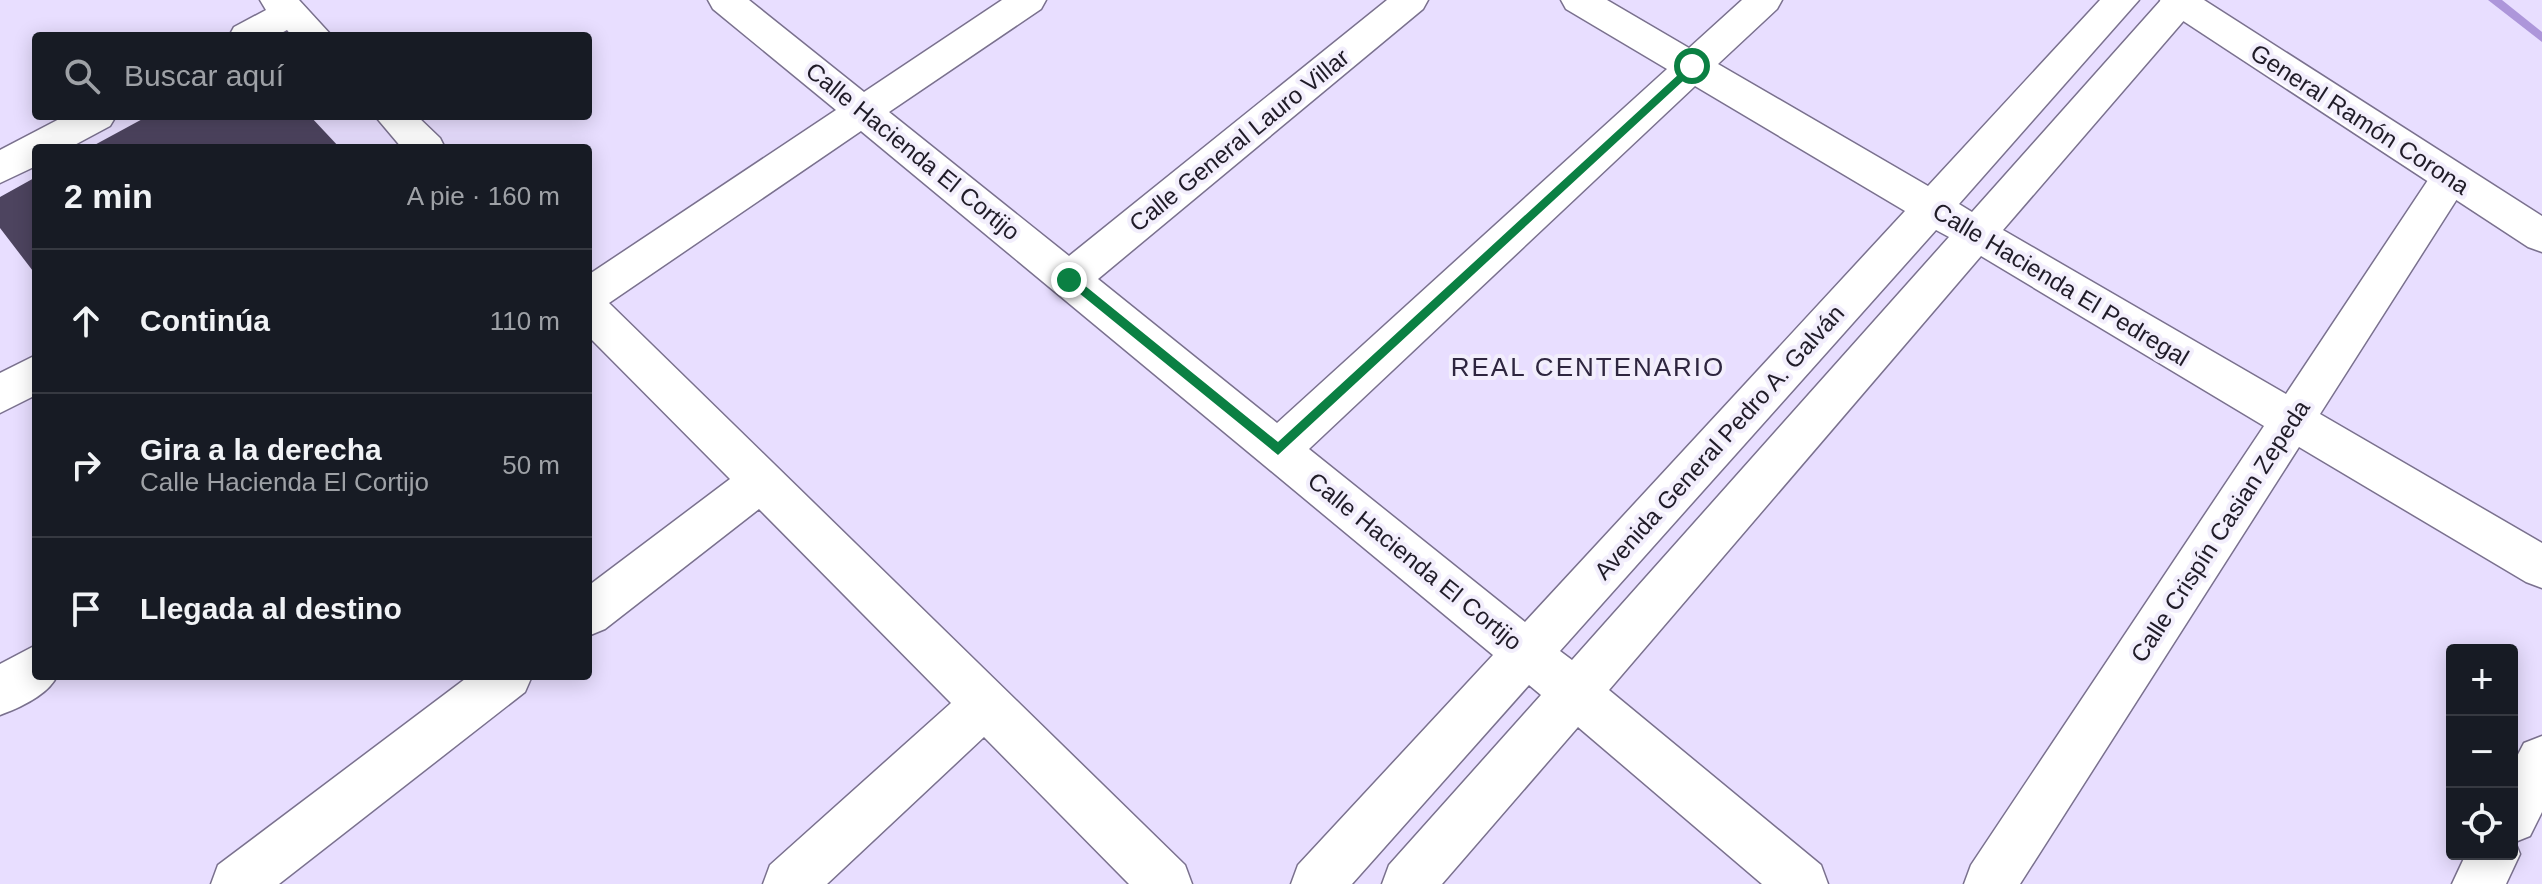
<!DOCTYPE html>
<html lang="es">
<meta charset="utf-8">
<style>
:root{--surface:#171b24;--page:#242831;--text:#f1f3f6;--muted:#9ea1a6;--line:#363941}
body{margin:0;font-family:Helvetica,sans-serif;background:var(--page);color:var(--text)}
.controls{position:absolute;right:24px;bottom:24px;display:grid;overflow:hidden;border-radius:8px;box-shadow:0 4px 20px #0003}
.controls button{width:72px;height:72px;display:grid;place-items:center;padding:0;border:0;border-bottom:2px solid var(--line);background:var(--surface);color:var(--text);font:40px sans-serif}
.stop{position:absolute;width:24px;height:24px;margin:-18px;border:6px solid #0b8043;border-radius:50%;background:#fff}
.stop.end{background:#0b8043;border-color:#fff;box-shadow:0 2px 8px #0008}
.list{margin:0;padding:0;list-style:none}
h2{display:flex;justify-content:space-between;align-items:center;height:104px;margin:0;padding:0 32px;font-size:34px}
h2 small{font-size:26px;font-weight:400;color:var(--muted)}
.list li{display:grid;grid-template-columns:52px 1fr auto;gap:24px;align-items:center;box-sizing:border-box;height:144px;padding:0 32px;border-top:2px solid var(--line)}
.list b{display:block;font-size:30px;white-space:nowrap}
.list p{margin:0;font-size:26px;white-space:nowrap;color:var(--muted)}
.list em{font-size:26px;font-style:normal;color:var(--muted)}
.icon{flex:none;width:44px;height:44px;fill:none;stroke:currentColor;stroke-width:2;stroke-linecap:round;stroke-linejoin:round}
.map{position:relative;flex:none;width:2542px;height:884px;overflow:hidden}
.search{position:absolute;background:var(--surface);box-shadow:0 4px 20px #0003;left:32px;top:32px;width:560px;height:88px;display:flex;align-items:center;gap:20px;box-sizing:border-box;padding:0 28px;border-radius:8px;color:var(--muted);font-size:30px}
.panel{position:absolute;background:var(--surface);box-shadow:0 4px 20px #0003;left:32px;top:144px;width:560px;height:536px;border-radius:8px}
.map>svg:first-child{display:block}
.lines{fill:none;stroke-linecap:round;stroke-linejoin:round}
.stream{fill:#ad96da;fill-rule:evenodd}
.building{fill:#4d445f}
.minor-casing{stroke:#7a718e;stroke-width:3}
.tertiary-casing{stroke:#7a718e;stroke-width:3}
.minor{fill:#fff;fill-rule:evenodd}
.tertiary{fill:#fff;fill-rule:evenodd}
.route{fill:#0b8043}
.labels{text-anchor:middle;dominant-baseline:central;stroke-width:8;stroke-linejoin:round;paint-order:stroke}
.street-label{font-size:24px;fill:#201c28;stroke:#f2eefc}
.neighbourhood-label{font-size:26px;letter-spacing:2px;fill:#2e263f;stroke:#f2eefc}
</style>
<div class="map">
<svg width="2542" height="884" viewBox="0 0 2542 884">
<rect width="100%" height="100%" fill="#e8deff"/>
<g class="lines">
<!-- stream -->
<path class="stream" d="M2488,0h14l40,32v10z"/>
</g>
<!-- building -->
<path class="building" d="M148,116h162l30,32h-251z
M36,177v98l-36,-47v-31z"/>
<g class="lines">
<defs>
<path id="minor" d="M260,0h39l33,36h-40l-5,-6 -11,6h-47l5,-9 32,-17z
M708,0h41l115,92 138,-92h44l-5,9 -152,103 180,144 318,-256h41l-5,9 -325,270 179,144 390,-354 -101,-60 -5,-9h46l82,48 53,-48h40l-5,9 -59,55 210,122 172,-186h39l-180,204 13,8 189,-212h36l-4,10 -190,220 283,164 150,-226 14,-5 14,5 5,10 -5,10 -144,226 222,129v45l-16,-6 -227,-135 -279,437h-56l7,-19 293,-439 -283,-170 -372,434 212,175 7,19h-66l-184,-157 -136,157h-60l7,-19 152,-170 -12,-10 -177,199h-61l7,-19 195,-210 -632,-524 -252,172 576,562 7,19h-63l-145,-147 -157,147h-64l7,-19 181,-162 -192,-194 -154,120 -17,7v-50l142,-107 -142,-143v-61l248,-165 -123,-101zM1695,86l210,125 -380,411 -216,-173zM1936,230l13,7 -377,423 -12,-9z
M65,116h51l-6,10 -41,22h-33v18l-36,17v-33z
M375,116h42l23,22 5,10h-43z
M36,355v40l-36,18v-40z
M36,645v31h21c-9,19 -38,32 -57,39v-51z
M469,676h63l-7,16 -246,192h-68l7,-19z
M2542,736v76l-12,24 -15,6 5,12 -14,30h-54l14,-30h46v-88l12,-23z"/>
<path id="tertiary" d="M2160,0h44l338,216v36l-14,-5 -363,-238z"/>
</defs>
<!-- minor casing -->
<use href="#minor" class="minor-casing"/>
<!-- tertiary casing -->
<use href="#tertiary" class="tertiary-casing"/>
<!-- minor -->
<use href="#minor" class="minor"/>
<!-- tertiary -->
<use href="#tertiary" class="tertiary"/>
</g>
<!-- route -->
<path class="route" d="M1692,62l5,4 -1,3 -418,386 -215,-175 2,-4h8l205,166z"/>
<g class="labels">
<!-- street labels -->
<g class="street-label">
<text transform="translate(2360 119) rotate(33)">General Ramón Corona</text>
<text transform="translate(1239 140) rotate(-39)">Calle General Lauro Villar</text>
<text transform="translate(913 151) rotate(39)">Calle Hacienda El Cortijo</text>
<text transform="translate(2061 284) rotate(31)">Calle Hacienda El Pedregal</text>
<text transform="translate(1719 442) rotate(-48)">Avenida General Pedro A. Galván</text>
<text transform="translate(2220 531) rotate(-57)">Calle Crispín Casian Zepeda</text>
<text transform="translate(1415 561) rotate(39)">Calle Hacienda El Cortijo</text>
</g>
<!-- neighbourhood labels -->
<g class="neighbourhood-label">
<text x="1588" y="367">REAL CENTENARIO</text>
</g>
</g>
</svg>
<div class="controls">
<button>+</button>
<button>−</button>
<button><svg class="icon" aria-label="locate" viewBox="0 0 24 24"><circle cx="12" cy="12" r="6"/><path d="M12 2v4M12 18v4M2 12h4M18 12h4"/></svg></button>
</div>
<div class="stop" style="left:1692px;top:66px"></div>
<div class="stop end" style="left:1069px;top:280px"></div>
<div class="search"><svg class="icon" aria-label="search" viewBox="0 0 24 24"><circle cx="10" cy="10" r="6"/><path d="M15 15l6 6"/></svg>Buscar aquí</div>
<section class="panel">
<h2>2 min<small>A pie · 160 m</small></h2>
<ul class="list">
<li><svg class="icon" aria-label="ahead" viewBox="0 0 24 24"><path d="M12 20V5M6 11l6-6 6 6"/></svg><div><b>Continúa</b></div><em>110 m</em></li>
<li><svg class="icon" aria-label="right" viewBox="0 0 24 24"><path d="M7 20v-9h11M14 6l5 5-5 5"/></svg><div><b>Gira a la derecha</b><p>Calle Hacienda El Cortijo</p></div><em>50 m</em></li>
<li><svg class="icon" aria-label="arrive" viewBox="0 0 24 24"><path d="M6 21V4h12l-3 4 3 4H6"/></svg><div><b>Llegada al destino</b></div></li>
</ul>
</section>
</div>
